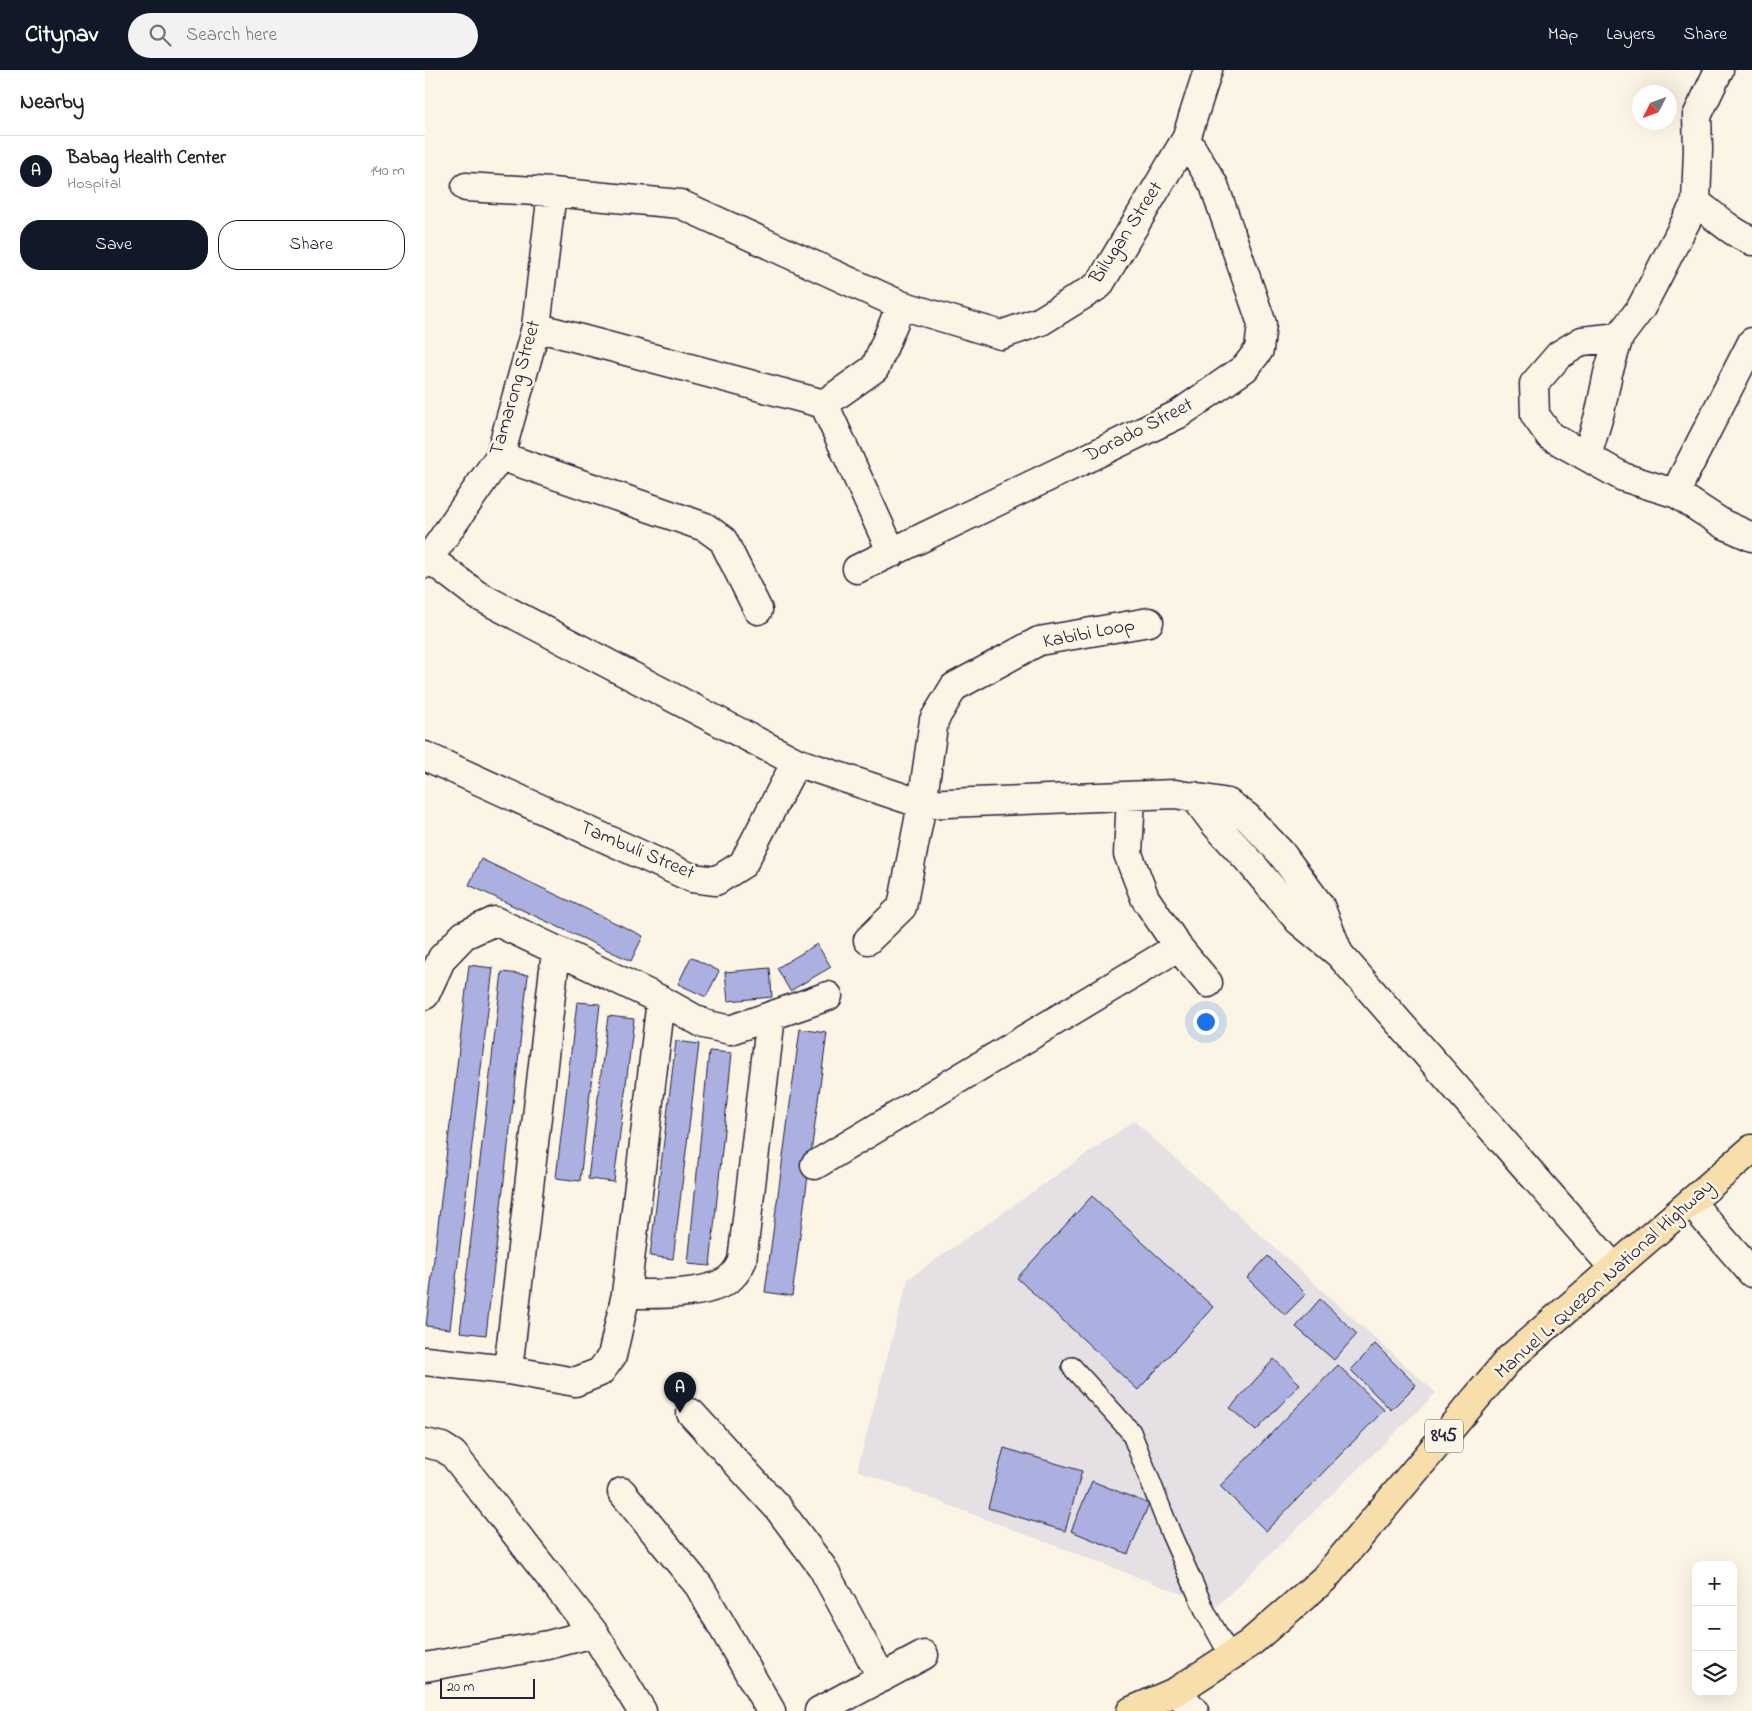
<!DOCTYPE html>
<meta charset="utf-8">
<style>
:root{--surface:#fff;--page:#f2f2f2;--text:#222;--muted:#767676;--line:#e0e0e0;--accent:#111827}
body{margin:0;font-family:"Indie Flower",sans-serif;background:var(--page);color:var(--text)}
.controls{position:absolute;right:15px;bottom:15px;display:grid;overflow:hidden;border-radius:10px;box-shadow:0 5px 20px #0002}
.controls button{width:45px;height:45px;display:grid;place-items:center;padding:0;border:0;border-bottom:1px solid var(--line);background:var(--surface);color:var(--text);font:25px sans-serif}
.compass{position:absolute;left:1207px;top:15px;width:45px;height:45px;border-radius:50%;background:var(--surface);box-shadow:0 5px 20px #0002;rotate:228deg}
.scale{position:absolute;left:15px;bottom:12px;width:95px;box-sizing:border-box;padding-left:5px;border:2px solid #22223b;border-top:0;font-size:14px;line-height:18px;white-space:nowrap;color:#22223b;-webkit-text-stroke:4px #fcf5e5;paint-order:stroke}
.you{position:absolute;left:780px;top:951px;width:18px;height:18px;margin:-12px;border:4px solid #fff;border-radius:50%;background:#1a73e8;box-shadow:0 0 0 8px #1a73e833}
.badge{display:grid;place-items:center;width:32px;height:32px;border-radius:50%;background:var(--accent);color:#fff;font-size:16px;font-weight:700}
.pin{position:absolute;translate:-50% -41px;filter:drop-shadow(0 1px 2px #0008)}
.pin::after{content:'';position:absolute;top:26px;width:18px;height:15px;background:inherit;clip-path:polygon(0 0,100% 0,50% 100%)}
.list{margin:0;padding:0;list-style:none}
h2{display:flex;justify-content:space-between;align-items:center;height:65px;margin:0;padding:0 20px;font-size:21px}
h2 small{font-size:16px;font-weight:400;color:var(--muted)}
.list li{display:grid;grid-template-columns:32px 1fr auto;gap:15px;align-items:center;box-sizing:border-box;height:70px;padding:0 20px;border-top:1px solid var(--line)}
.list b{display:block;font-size:19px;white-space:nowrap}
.list p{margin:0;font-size:16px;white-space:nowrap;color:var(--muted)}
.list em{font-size:16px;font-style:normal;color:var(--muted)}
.actions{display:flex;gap:10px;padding:15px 20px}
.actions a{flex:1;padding:11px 0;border:1px solid var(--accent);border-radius:20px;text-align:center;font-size:18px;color:var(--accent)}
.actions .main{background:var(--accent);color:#fff}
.icon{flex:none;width:28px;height:28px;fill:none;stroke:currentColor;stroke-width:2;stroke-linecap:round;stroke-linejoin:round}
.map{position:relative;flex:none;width:1327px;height:1641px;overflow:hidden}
header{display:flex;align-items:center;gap:30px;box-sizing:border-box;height:70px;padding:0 25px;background:var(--accent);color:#fff}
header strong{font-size:24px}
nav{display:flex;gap:28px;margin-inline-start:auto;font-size:18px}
.search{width:350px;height:45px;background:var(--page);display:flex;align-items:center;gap:12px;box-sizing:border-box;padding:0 18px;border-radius:28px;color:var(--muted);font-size:19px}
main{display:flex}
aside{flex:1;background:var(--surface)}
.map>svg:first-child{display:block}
.built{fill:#e4e0e4}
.building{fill:#abb0e1;stroke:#22223b}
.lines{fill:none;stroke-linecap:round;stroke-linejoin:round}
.service-casing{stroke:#22223b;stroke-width:22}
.minor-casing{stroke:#22223b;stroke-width:31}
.tertiary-casing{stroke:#22223b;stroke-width:31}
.primary-casing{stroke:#22223b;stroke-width:31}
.service{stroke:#fcf5e5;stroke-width:19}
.minor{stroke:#fcf5e5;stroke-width:28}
.tertiary{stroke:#fcf5e5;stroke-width:28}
.primary{stroke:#f8deab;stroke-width:28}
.labels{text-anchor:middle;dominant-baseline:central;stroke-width:5;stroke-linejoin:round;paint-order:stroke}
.shield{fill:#fcf5e5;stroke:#63616e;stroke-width:1}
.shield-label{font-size:19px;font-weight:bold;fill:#22223b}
.street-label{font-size:20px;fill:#22223b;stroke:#fcf5e5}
</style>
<header>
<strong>Citynav</strong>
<div class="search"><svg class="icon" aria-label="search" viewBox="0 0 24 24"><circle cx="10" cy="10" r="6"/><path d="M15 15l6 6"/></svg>Search here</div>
<nav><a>Map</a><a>Layers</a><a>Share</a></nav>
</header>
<main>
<aside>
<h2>Nearby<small></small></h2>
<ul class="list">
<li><span class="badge">A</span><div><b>Babag Health Center</b><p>Hospital</p></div><em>140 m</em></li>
</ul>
<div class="actions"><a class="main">Save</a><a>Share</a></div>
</aside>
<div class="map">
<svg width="1327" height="1641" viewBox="0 0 1327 1641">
<rect width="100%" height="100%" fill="#fcf5e5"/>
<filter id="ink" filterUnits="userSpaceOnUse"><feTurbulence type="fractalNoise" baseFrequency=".02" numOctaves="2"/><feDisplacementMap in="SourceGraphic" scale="10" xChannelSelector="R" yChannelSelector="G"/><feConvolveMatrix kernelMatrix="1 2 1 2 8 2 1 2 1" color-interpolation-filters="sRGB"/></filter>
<g filter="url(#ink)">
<!-- built -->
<path class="built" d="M709,1051l302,272 -220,214 -359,-137 51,-191z"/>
<!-- building -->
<path class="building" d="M56,789l162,77 -12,25 -162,-76z
M392,874l14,23 -41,24 -13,-23z
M266,887l28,14 -13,26 -28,-13z
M44,895l24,3 -43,361 -24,-3z
M345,898l2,29 -44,4 -3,-29z
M77,902l26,3 -42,360 -26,-3z
M152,932l23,2 -20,177 -24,-3z
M183,946l26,3 -20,163 -26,-3z
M375,959l27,4 -35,263 -27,-4z
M251,971l23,3 -26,215 -23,-3z
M284,981l23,2 -22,213 -22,-2z
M667,1126l121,111 -75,83 -121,-112z
M843,1186l38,38 -21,21 -38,-37z
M895,1229l37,35 -23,26 -38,-33z
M950,1274l41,41 -25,25 -40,-40z
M849,1289l26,25 -44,47 -26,-23z
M913,1295l46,45 -118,121 -46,-45z
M579,1378l78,23 -17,60 -77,-23z
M667,1411l57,23 -21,50 -57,-23z"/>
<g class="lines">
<defs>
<path id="service" d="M647,1297l59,65 40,102 35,79 24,43"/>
<path id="minor" d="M1294,0l-22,46 1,33 -2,53c18,14 35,30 56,39
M41,117l86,5 128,12 221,101 100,30 40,-14 58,-36 87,-146 22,-69
M111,257l288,77
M1194,267l-37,4 -23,14 -25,29 1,31 15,21 73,41 54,17
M1327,272l-70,137 -5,15 46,30 29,13
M399,334l68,149
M399,334l51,-36 26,-63
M75,386l205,71 18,13 35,70
M1162,386l13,-44 8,-39 11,-36 22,-29 55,-106
M0,485l52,40 319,167 126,42 253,-10 53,9 19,14 34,36 39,53 19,48
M0,494l75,-108 36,-129 16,-135
M432,499l322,-155 66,-46 14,-18 3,-26 -48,-139 -28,-46
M0,686l267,122 24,3 27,-17 53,-102
M769,726l21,28 35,38 49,59 40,33 275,314
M706,727l-3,57 17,44 33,49 30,36
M443,870l34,-33 20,-103 12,-84 20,-33 85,-46 110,-19
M0,925l17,-37 22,-23 31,-14 166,79 43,24 26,6 98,-34
M390,1095l363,-218
M1266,1133l61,70
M201,1224c27,0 90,3 108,-20 4,-4 6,-9 8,-13l29,-245
M0,1291l83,9 67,12 25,-10 12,-16 14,-62 35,-294
M83,1300l48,-419
M266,1343l87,95 44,59 60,111
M0,1373l17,4 11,7 141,179 48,78
M197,1422l77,94 72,125
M0,1597l123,-22 46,-12
M394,1641l105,-56"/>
<path id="tertiary" d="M752,1621l17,20"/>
<path id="primary" d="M706,1641l46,-20 72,-47 75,-65 185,-220 243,-210"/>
</defs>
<!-- service casing -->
<use href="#service" class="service-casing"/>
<!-- minor casing -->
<use href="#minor" class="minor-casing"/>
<!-- tertiary casing -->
<use href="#tertiary" class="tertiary-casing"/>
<!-- primary casing -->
<use href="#primary" class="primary-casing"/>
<!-- service -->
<use href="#service" class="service"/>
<!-- minor -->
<use href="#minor" class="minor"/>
<!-- tertiary -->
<use href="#tertiary" class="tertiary"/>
<!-- primary -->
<use href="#primary" class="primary"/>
</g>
</g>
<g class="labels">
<!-- shield labels -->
<rect class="shield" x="1000" y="1349.5" width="38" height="33" rx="4"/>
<g class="shield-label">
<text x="1019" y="1366">845</text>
</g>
<!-- street labels -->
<g class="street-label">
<text transform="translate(702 163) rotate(-57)">Bilugan Street</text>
<text transform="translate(91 318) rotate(-74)">Tamarong Street</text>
<text transform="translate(714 361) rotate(-27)">Dorado Street</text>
<text transform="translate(664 564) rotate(-11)">Kabibi Loop</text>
<text transform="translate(212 781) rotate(23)">Tambuli Street</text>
<text transform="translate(1180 1210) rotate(-42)">Manuel L. Quezon National Highway</text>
</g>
</g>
</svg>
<div class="controls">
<button>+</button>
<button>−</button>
<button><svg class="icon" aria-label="layers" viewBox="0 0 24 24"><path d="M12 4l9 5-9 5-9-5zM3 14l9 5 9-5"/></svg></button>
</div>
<svg class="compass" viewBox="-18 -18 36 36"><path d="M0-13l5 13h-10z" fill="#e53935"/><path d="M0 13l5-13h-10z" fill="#767676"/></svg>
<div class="scale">20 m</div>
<div class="you"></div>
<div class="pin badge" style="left:255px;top:1343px">A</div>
</div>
</main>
